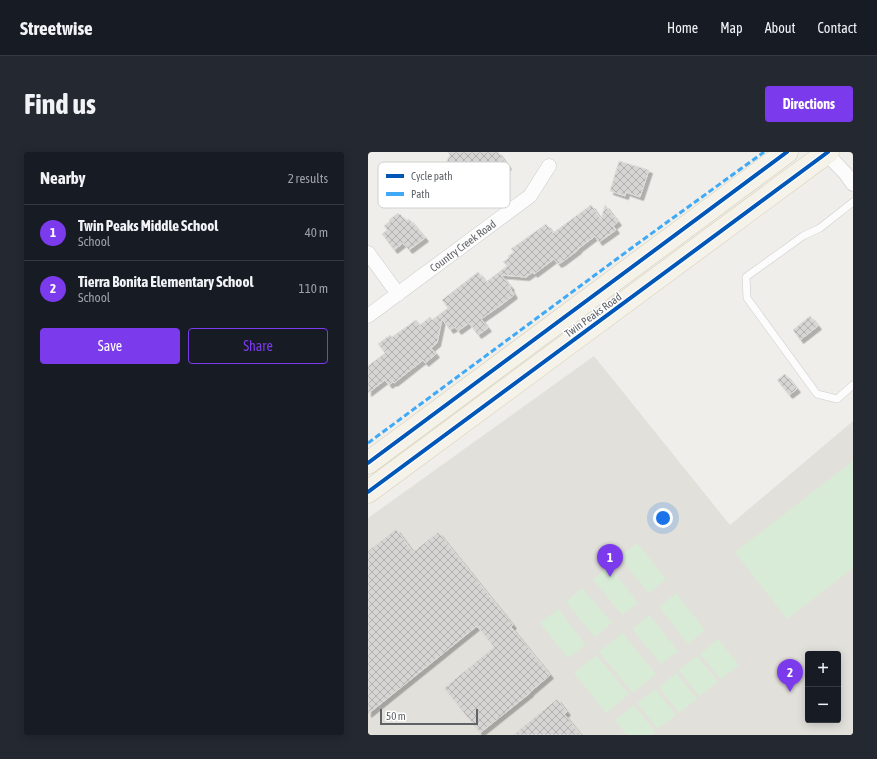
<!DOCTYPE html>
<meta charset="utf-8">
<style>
:root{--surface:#171b24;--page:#242831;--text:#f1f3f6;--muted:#9ea1a6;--line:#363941;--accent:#7c3aed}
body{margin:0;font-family:"Asap Condensed",sans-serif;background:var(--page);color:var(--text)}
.controls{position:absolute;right:12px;bottom:12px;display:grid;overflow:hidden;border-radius:4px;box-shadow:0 2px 10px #0003}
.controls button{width:36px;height:36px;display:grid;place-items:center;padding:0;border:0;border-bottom:1px solid var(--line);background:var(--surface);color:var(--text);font:20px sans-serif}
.scale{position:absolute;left:12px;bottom:10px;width:98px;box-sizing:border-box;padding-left:4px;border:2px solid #5f6368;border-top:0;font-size:11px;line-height:14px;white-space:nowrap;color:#5f6368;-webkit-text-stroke:3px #fff;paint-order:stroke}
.you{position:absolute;left:295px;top:366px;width:14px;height:14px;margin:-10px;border:3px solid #fff;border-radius:50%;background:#1a73e8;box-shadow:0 0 0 6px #1a73e833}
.badge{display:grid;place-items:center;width:26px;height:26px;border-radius:50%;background:var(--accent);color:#fff;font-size:13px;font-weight:700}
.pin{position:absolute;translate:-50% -33px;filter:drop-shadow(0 1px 2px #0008)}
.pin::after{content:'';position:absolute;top:21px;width:14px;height:12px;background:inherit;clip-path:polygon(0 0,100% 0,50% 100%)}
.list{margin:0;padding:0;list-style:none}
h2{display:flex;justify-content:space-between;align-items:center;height:52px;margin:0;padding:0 16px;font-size:17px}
h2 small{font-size:13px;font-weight:400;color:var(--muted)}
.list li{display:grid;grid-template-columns:26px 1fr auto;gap:12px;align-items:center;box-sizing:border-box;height:56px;padding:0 16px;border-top:1px solid var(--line)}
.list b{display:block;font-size:15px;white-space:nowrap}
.list p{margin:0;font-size:13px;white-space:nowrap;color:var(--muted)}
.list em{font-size:13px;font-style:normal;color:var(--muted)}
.actions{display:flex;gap:8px;padding:12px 16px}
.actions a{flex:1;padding:9px 0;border:1px solid var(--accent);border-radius:4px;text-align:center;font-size:14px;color:var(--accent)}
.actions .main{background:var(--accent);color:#fff}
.map{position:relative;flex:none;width:485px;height:583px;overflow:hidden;border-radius:4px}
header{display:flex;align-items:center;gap:24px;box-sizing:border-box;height:56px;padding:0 20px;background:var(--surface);border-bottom:1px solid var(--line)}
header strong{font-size:19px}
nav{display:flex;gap:22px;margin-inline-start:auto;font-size:14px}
.intro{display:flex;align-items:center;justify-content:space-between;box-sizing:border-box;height:96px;padding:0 24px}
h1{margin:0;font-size:28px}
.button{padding:10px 18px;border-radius:4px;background:var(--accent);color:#fff;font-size:14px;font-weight:700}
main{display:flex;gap:24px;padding:0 24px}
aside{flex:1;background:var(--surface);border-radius:4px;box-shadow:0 2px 10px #0003}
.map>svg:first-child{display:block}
.education{fill:#e2e0da;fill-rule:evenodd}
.pitch{fill:#d8ebd6}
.building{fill:url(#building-cross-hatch);stroke:#deddd9;filter:url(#shadow)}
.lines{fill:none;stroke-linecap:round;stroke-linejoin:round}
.service-casing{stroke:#cbcccc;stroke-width:8}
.minor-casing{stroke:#cbcccc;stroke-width:15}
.primary-casing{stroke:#d7ceb8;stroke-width:23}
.service{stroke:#fdfcfc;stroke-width:7}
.minor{stroke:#fdfcfc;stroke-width:14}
.primary{stroke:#f4f2e9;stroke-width:22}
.quiet{stroke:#3fa9f5;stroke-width:3;stroke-dasharray:6 3;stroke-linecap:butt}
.cycleway-casing{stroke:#fff;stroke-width:6}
.cycleway{stroke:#0057b8;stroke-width:4}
.labels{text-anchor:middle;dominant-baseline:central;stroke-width:3;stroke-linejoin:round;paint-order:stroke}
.street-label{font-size:11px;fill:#5f6368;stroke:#fff}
.key{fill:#fff;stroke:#cfd0d2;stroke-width:1}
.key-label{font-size:11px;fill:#5f6368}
</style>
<header>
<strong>Streetwise</strong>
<nav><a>Home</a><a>Map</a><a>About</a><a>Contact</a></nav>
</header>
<div class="intro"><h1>Find us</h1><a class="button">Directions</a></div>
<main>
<aside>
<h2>Nearby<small>2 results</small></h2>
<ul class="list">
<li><span class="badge">1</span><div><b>Twin Peaks Middle School</b><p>School</p></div><em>40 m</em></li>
<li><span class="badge">2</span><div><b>Tierra Bonita Elementary School</b><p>School</p></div><em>110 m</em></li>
</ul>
<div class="actions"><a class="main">Save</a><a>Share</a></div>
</aside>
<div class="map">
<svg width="485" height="583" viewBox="0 0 485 583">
<defs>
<pattern id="building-cross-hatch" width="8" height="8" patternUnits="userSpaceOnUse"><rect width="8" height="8" fill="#d6d5d3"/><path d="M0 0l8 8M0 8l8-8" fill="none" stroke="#b1b0af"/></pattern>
<filter id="shadow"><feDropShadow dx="3.5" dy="3.5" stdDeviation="0" flood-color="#0004"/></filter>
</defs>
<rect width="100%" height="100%" fill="#efeeea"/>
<!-- education -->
<path class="education" d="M226,204l136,169 123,-104v314h-485v-217zM440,502h30v66h-30z"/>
<!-- pitch -->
<path class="pitch" d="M485,309v107l-66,51 -52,-67z
M269,391l29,36 -17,14 -30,-36z
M241,414l29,37 -16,12 -29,-36z
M214,436l30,35 -17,14 -29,-35z
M308,441l29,37 -17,14 -29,-37z
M190,457l28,36 -18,13 -28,-35z
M281,463l29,36 -17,13 -29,-35z
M254,481l34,41 -23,19 -34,-41z
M350,487l21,26 -18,14 -21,-25z
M228,503l33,39 -23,19 -32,-40z
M329,504l21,26 -19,14 -20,-26z
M308,521l21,26 -18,14 -20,-26z
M287,537l21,26 -18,14 -21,-26z
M266,553l21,27 -4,3h-24l-12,-15z"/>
<!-- building -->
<path class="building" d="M80,0h50l10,14 -16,12 -9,-11 -3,3 -4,-4 -3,2 -7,-9 -16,30 -14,-7 14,-27z
M251,9l30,9 -9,27 -14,-5 -1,4 -15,-5z
M223,53l10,14 4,-14 13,17 -5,4 3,4 -17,12 -4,-6 -17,13v1l-16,12 -4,2 -4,-5 -20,15 -1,-2 -7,5 -25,-2 10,12 -1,1 4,7 -13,10 -20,14 7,9 -10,7 -9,-12 -11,8 -3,-4 -5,3 -8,-11 -5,24 -6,5 5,6 -11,9 -2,-3 -29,23 -1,-1 -4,3 -4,-5 -17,13v-27l17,-13 -7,-9 12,-9 2,2 24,-17 4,5 10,-8 2,3 16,-12 -6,-8 36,-28 8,10 21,-16 -4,-4 6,-4 -1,-2 6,-4 -3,-3 35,-25 7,9z
M30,61l1,2 1,-1 6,7 3,-2 16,19 -16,12 -6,-7 -9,7 -12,-16 5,-4 -3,-4 6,-5 -1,-1z
M442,164l8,10 -18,14 -7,-10z
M417,222l12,15 -8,6 -12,-15z
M28,377l17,23 25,-20 66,82 9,11 -2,2 39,48 -21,18h1l-50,40 -36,-45 50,-41 -17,-21 -109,88v-163z
M189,547l10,13 -3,2 17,21h-68z"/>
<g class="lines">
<defs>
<path id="service" d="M485,50l-33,26 -17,8 -57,41 1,21 70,96 20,5 16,-14"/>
<g id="minor">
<path d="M457,0l20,21 8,11"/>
<path d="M0,101l30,41"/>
<path id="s1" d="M0,164l162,-120 19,-30"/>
</g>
<path id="primary" d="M0,311l419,-311
M0,340l460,-340"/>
</defs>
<!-- service casing -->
<use href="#service" class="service-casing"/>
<!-- minor casing -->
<use href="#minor" class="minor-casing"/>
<!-- primary casing -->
<use href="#primary" class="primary-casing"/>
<!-- service -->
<use href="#service" class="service"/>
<!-- minor -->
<use href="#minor" class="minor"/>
<!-- primary -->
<use href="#primary" class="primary"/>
<!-- quiet -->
<path class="quiet" d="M0,291l269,-199 127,-92"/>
<defs>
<path id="cycleway" d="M0,311l419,-311
M0,340l460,-340"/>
</defs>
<!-- cycleway casing -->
<use href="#cycleway" class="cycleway-casing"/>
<!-- cycleway -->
<use href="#cycleway" class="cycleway"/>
</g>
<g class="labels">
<!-- street labels -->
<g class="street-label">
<text stroke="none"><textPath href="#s1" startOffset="118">Country Creek Road</textPath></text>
<text transform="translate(225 163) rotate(-36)">Twin Peaks Road</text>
</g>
</g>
<!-- legend -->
<rect x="10" y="10" width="132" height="46" rx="6" class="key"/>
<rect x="18" y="22" width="18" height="4" fill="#0057b8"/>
<rect x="18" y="40" width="18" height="4" fill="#3fa9f5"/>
<g class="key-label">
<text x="43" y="28">Cycle path</text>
<text x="43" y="46">Path</text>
</g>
</svg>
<div class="controls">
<button>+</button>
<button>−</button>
</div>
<div class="scale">50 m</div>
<div class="you"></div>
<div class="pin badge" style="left:242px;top:425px">1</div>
<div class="pin badge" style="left:422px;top:540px">2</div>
</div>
</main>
